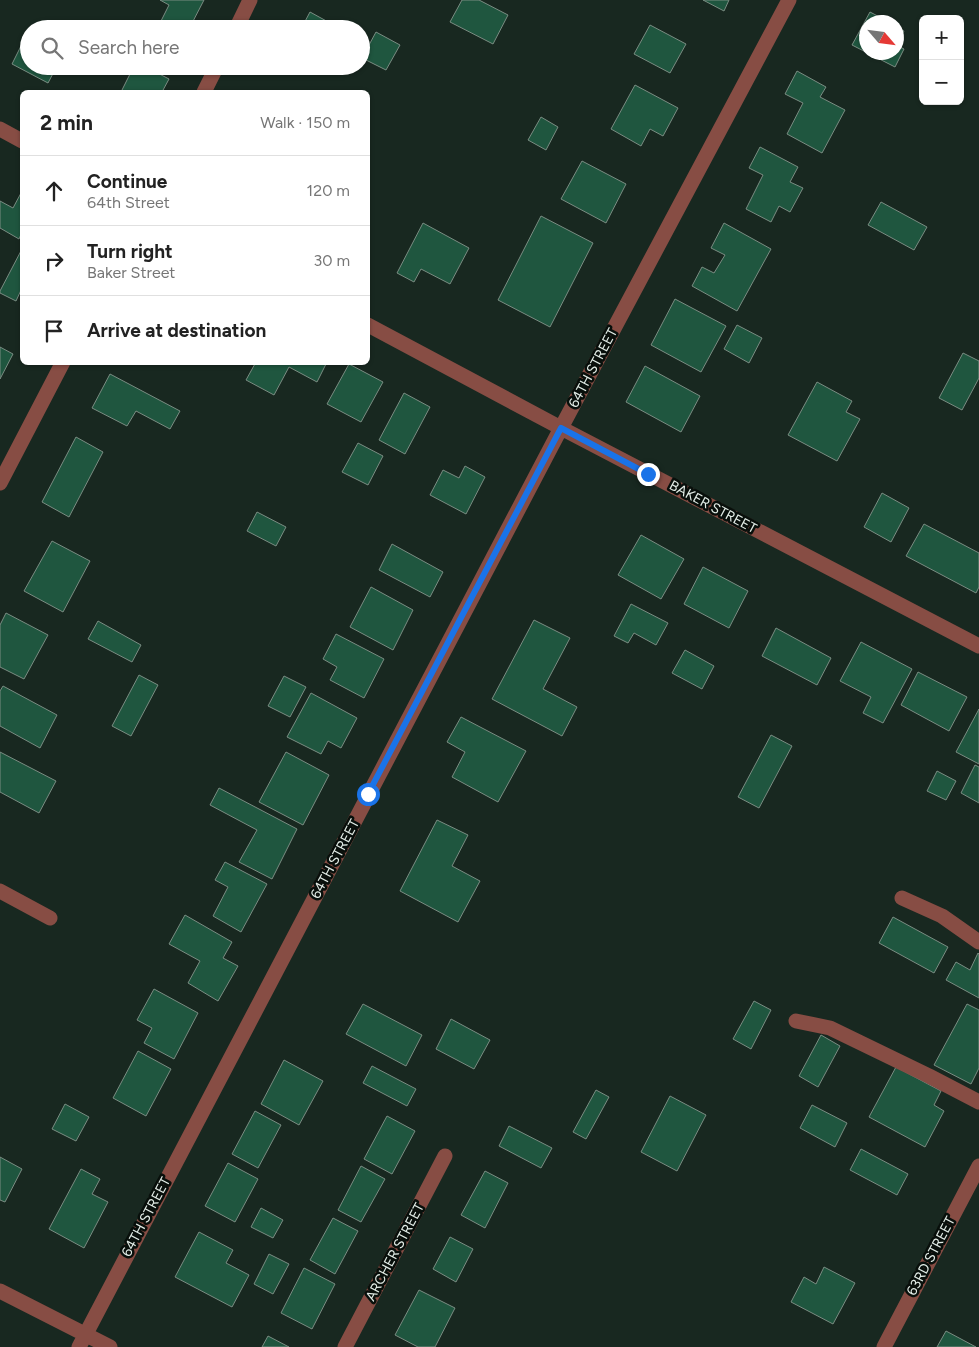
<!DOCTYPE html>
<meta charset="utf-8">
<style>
:root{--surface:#fff;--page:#f6f6f6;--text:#222;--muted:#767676;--line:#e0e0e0}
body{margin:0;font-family:Figtree,sans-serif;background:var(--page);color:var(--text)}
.controls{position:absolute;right:15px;top:15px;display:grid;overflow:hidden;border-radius:8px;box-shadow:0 1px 4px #0004}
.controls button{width:45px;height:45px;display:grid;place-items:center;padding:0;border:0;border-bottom:1px solid var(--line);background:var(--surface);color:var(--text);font:25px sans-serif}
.compass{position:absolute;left:859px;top:15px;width:45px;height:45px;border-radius:50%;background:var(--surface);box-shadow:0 1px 4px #0004;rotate:118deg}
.stop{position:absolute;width:15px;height:15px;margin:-11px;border:4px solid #1a73e8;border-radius:50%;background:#fff}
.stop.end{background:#1a73e8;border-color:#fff;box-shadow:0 1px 5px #0008}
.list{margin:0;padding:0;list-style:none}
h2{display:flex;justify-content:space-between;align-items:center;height:65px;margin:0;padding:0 20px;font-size:21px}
h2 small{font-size:16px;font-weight:400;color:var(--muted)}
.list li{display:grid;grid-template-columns:32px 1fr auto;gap:15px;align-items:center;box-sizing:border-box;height:70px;padding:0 20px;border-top:1px solid var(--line)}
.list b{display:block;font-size:19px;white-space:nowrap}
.list p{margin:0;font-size:16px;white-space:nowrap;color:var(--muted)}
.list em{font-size:16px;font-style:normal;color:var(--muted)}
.icon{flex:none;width:28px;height:28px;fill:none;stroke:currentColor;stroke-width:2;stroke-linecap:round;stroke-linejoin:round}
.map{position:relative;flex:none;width:979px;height:1347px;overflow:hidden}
.search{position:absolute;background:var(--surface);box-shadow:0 1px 4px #0004;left:20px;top:20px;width:350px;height:55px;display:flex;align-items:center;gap:12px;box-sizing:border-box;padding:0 18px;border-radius:28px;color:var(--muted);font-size:19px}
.panel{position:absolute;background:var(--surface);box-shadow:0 1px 4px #0004;left:20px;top:90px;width:350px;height:275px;border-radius:8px}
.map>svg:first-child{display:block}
.building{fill:#1f563f;stroke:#7a8c82}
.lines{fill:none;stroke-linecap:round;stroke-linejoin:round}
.minor{stroke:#874d44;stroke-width:15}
.route{stroke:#1a73e8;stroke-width:6}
.labels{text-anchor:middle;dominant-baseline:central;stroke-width:5;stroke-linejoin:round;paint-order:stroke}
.street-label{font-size:14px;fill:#e3ede7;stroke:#080f0b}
</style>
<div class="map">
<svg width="979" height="1347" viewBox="0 0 979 1347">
<rect width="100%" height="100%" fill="#182820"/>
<!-- building -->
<path class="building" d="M160,0h44l-15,29h-32l12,-24z
M462,0h17l29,15 -15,29 -43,-22z
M703,0h26l-5,11z
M310,12l31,17h-40z
M870,12l19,10h-23v30h30v-7l8,4 -9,18 -43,-22z
M650,25l36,19 -16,29 -36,-19z
M896,27l8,4 -8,14z
M376,32l24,13 -14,25 -24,-12z
M24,40l5,3v23h28l-9,17 -36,-19z
M134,66h10l25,13 -7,13h-41z
M306,66h19l-4,8z
M797,71l29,16 -6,10 25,13 -23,43 -35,-19 16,-31 -18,-9z
M635,85l43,23 -15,28 -13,-7 -9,17 -30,-17z
M541,117l17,10 -12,23 -18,-10z
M760,147l38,20 -8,15 13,6 -13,24 -11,-6 -8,16 -25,-13 17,-34 -14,-7z
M582,161l44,23 -20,39 -45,-24z
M21,193l1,39 -3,7 -19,-11v-27l13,7z
M881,202l46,25 -13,23 -46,-25z
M541,216l52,27 -43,84 -52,-27z
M423,223l46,25 -19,36 -29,-15 -7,13 -17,-9z
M724,223l47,26 -34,62 -45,-25 10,-19 12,6 11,-18 -14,-7z
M22,249v39l-6,13 -16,-8v-2z
M675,299l51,27 -25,46 -50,-27z
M737,325l25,13 -13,25 -25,-14z
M0,347l13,7 -13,25z
M963,353l16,8v17l-17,32 -23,-12z
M256,362h71l-10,20 -28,-15 -15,28 -28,-15z
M349,364l34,18 -22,40 -34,-18z
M645,366l55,30 -19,36 -55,-30z
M110,374l70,37 -10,18 -34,-18 -9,15 -35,-18z
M817,382l35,19 -6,11 14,7 -23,42 -49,-26z
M404,393l26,14 -25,47 -26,-14z
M76,437l27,15 -34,65 -27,-15z
M358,443l25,13 -15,29 -26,-13z
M465,466l20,11 -19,37 -36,-19 13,-25 16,8z
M882,493l27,15 -18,34 -27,-15z
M257,512l29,15 -10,19 -29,-15z
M924,524l55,29v34l-3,6 -70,-37z
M641,535l43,24 -23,40 -43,-24z
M52,541l38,20 -27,51 -39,-21z
M392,544l51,28 -13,25 -51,-27z
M703,567l45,24 -19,37 -45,-24z
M371,587l42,23 -20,40 -43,-23z
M631,604l37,19 -12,22 -22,-12 -6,10 -14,-7z
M6,613l42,22 -24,44 -24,-12v-42z
M534,620l36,18 -27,51 34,18 -15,29 -70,-37z
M98,621l43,24 -9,17 -44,-23z
M776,628l55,30 -14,27 -55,-29z
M336,634l48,25 -20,39 -34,-18 7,-13 -14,-8z
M861,642l51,27 -29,54 -20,-10 8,-16 -31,-16z
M685,650l29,16 -12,23 -30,-16z
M918,672l49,25 -18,34 -48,-26z
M139,675l19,10 -27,51 -19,-10z
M284,676l22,11 -16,30 -22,-11z
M3,686l54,29 -17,33 -40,-22v-35z
M311,693l46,25 -16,30 -13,-7 -7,13 -34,-17z
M979,709v55l-23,-12z
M461,717l65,34 -28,51 -46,-25 13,-25 -18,-10z
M771,735l21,11 -33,62 -21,-11z
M0,752l56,29 -17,32 -39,-21z
M286,752l43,23 -26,50 -44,-23z
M975,765l4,2v36l-18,-10z
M937,771l19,10 -10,19 -19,-9z
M219,788l78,41 -25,50 -33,-17 18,-32 -47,-25z
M437,820l31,15 -16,31 28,15 -22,41 -58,-31z
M225,862l42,22 -26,48 -28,-16 15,-29 -13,-7z
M185,915l47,27 -9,16 15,8 -20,35 -30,-18 12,-22 -31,-17z
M893,917l55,30 -14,26 -55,-30z
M978,953l1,1v44l-33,-18 10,-18 14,8z
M154,989l44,24 -24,46 -30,-16 8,-15 -15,-8z
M754,1001l17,9 -20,39 -18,-10z
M363,1004l59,31 -16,31 -60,-32z
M967,1004l12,6v58l-8,16 -37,-19z
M451,1019l39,21 -16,29 -38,-20z
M821,1035l19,11 -22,41 -19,-11z
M138,1051l33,18 -25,47 -33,-18z
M284,1060l39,21 -24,44 -38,-21z
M372,1066l44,23 -9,17 -44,-23z
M896,1067l45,24 -7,14 10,6 -19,36 -56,-30z
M596,1090l13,7 -23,42 -13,-7z
M670,1096l36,19 -29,56 -36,-19z
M65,1104l24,13 -13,24 -24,-12z
M812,1105l35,18 -12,24 -35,-19z
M255,1111l26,14 -23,43 -26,-14z
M387,1116l28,15 -23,43 -28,-15z
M509,1126l43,22 -11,20 -42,-22z
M861,1149l47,25 -11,21 -47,-25z
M0,1157l22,12 -17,33 -5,-2z
M228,1163l30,16 -23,43 -30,-16z
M361,1166l24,13 -24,43 -23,-12z
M81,1169l19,10 -8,15 16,8 -24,46 -35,-19z
M485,1171l23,12 -23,45 -24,-13z
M261,1208l22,12 -10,18 -22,-11z
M333,1218l25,13 -23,43 -25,-14z
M199,1232l34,18 -7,13 23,12 -17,32 -57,-30z
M450,1237l23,12 -17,33 -23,-13z
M269,1254l20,10 -16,30 -19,-10z
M824,1267l31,16 -22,41 -42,-22 13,-25 12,7z
M304,1268l31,16 -23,45 -31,-16z
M419,1290l36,18 -20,39h-17l-23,-12z
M946,1331l30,16h-39z
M268,1336l21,11h-27z"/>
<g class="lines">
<!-- minor -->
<path class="minor" d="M236,29l14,-29
M204,92l13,-26
M0,129l22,12
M368,325l193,103 418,218
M0,483l63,-121
M0,891l50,27
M902,898l40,18 37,26
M796,1021l34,7 99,48 50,26
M0,1291l110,56
M79,1347l482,-919 228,-428
M345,1347l100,-191
M884,1347l95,-181"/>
</g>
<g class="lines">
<!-- route -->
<path class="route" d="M368,794l193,-366 87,46"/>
</g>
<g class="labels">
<!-- street labels -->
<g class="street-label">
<text transform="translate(593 368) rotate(-62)">64TH STREET</text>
<text transform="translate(713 507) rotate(28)">BAKER STREET</text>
<text transform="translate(335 859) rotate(-62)">64TH STREET</text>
<text transform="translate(146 1217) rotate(-62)">64TH STREET</text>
<text transform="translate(395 1252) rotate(-62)">ARCHER STREET</text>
<text transform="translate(931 1256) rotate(-62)">63RD STREET</text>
</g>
</g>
</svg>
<div class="controls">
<button>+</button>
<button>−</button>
</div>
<svg class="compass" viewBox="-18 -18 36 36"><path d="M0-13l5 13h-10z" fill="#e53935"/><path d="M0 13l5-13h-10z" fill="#767676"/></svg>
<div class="stop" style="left:368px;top:794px"></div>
<div class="stop end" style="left:648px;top:474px"></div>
<div class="search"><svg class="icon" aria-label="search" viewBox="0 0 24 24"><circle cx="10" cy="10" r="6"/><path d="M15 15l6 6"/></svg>Search here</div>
<section class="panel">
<h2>2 min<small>Walk · 150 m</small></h2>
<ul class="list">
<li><svg class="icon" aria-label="ahead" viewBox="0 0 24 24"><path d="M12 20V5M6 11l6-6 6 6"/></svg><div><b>Continue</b><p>64th Street</p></div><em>120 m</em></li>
<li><svg class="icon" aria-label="right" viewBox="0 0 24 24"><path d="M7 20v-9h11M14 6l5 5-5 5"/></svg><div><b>Turn right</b><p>Baker Street</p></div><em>30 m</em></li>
<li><svg class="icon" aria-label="arrive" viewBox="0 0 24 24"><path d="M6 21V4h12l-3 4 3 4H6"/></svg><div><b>Arrive at destination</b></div></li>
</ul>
</section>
</div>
